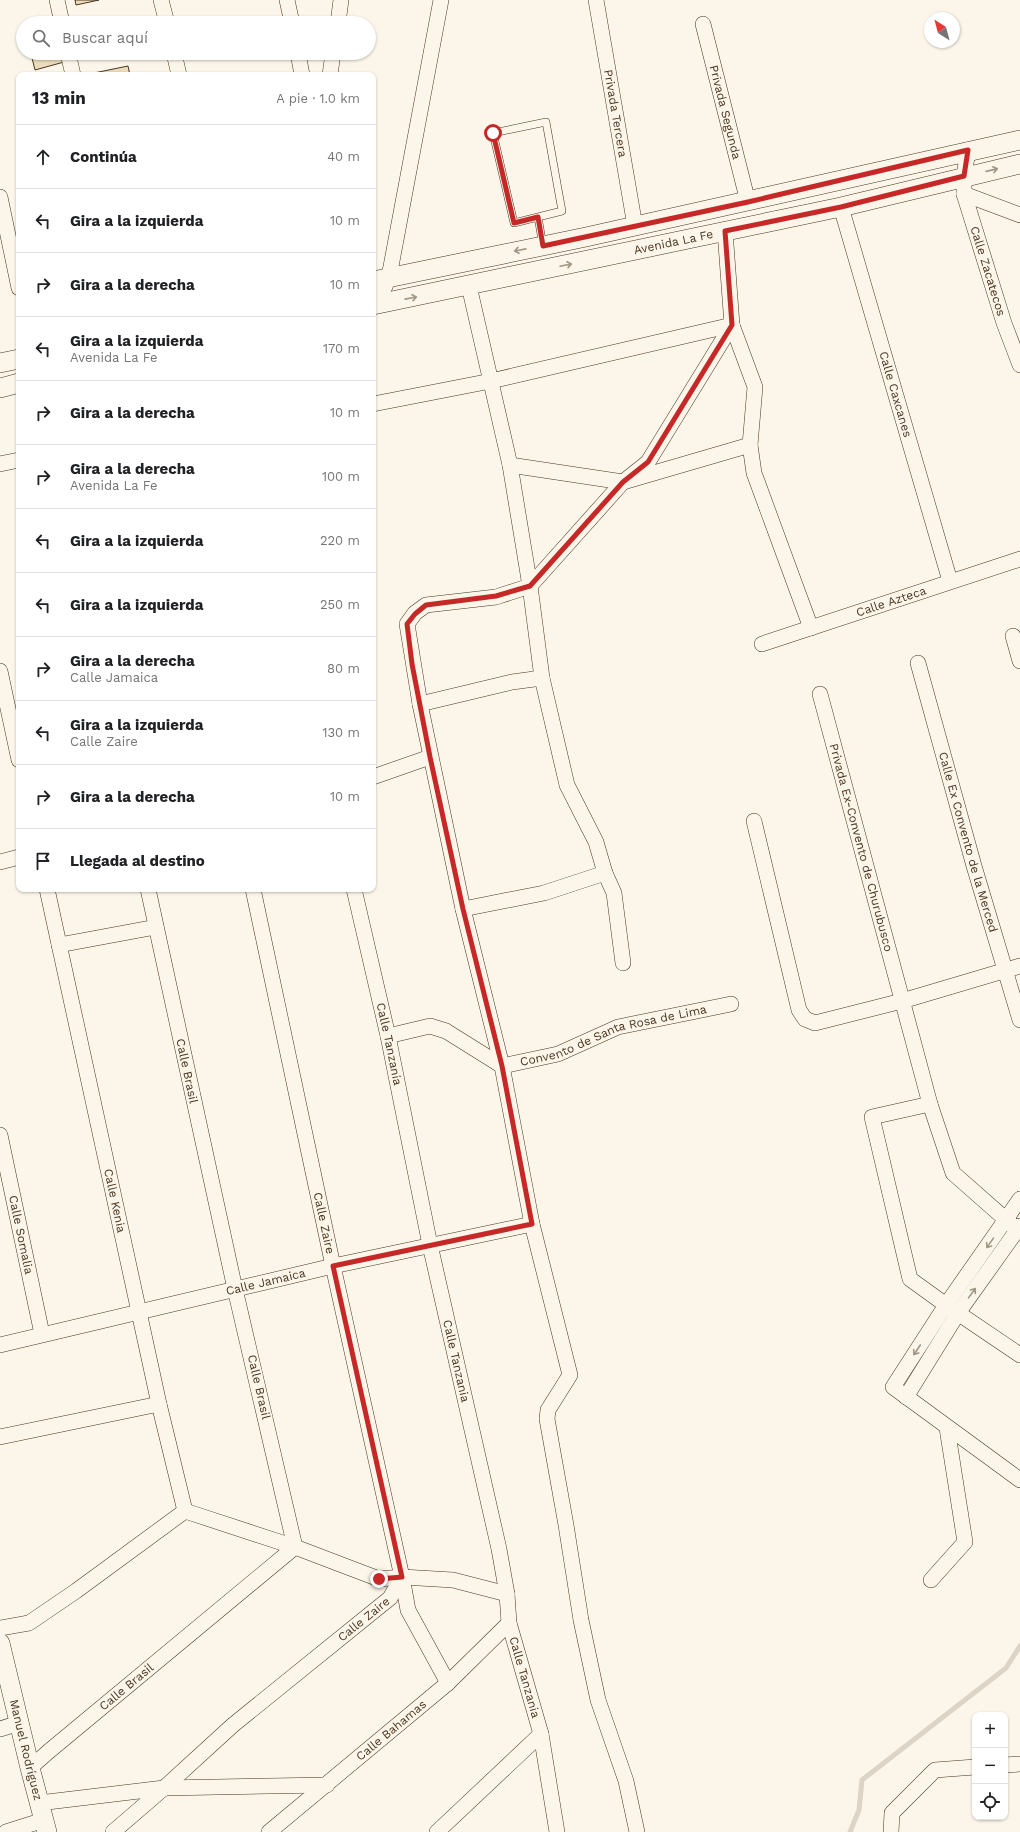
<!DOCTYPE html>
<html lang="es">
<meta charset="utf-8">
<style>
:root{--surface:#fff;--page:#f2f2f2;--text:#202124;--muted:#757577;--line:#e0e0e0}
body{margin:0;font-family:"Work Sans",sans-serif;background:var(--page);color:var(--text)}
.controls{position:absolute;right:12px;bottom:12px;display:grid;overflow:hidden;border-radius:8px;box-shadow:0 1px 3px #0004}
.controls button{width:36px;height:36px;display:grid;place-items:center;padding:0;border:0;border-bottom:1px solid var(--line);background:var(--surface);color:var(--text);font:20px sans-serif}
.compass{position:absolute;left:924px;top:12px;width:36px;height:36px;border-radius:50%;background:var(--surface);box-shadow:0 1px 3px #0004;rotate:324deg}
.stop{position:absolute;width:12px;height:12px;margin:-9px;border:3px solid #c62828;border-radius:50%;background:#fff}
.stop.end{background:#c62828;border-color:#fff;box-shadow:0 1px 4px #0008}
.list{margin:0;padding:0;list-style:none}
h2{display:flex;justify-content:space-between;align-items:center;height:52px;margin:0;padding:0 16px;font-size:17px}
h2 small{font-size:13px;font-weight:400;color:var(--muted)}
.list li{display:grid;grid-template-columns:26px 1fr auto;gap:12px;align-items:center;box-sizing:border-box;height:64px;padding:0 16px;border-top:1px solid var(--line)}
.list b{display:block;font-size:15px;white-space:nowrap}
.list p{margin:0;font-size:13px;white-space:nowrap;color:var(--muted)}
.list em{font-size:13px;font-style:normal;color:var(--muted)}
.icon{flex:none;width:22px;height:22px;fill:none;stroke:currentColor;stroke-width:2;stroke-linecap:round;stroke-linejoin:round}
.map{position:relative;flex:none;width:1020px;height:1832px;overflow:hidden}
.search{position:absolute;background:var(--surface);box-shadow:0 1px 3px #0004;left:16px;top:16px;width:360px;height:44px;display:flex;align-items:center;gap:10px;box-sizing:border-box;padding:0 14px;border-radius:22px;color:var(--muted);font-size:15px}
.panel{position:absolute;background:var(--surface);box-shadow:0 1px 3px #0004;left:16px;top:72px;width:360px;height:820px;border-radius:8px}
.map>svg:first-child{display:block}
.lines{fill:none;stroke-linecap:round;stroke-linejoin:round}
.stream{stroke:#dcd4c6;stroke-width:5}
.building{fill:#ecdcbc;stroke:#4a3520}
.service-casing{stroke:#4a3520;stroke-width:8}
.minor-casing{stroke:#4a3520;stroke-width:16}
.tertiary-casing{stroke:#4a3520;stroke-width:20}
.service{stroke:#fbf6e9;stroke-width:7}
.minor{stroke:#fbf6e9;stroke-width:15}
.tertiary{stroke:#fbf6e9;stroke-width:19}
.oneway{stroke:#a29684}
.route{stroke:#c62828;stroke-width:5}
.labels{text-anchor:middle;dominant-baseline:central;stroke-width:3;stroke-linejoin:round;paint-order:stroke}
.street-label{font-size:12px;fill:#4a3520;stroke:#fbf6e9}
</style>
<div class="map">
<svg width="1020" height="1832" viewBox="0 0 1020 1832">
<rect width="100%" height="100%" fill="#fbf6e9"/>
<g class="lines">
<!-- stream -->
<path class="stream" d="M850,1832l9,-22 3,-30 144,-112 14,-22"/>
</g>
<!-- building -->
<path class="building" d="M75,0h24l-23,5z
M35,53h26l3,9 -29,8 -4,-16z
M128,66l2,9h-41v-1z"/>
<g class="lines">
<defs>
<path id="service" d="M538,217l-24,6 -21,-90 53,-11 16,89 -24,6 5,29"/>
<g id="minor">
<path d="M57,0l5,23"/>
<path d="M161,0l6,23"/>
<path d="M287,0l5,23"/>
<path id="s1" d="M596,0l39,226"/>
<path d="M338,23l3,-23"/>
<path id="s2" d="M703,24l45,178"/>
<path d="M68,53l5,22"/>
<path d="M174,53l5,22"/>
<path d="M298,53l4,22"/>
<path d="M330,75l3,-22"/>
<path id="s3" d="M968,150l-4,26v18l40,129 16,42"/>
<path d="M964,194l56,21"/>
<path d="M0,197l19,91"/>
<path id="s4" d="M841,207l109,374"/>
<path d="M377,305l12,-28 52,-277"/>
<path d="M732,325l23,62 -5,58 4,28 57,155"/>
<path d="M373,404l118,-23 241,-56 -7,-94"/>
<path d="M0,464l19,-4"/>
<path d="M510,465l113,17 127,-37"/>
<path d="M1013,636l7,25"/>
<path id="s5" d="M762,644l258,-85"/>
<path id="s6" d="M918,663l56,203 46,154"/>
<path d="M0,671l19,89"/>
<path d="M542,678l25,107 29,57 9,31"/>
<path id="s7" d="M820,694l110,410 23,69 67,59"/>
<path d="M420,704l92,-22 30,-4 -12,-92 -20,-121 -41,-179"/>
<path d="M373,777l57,-20"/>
<path d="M754,821l45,189 6,9 10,4 87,-22 118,-35"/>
<path d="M0,862l19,-5"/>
<path id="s8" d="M47,889l112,515 26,107"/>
<path id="s9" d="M354,889l34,147 42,209 69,304 8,45 2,29 32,111 16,98"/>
<path d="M463,909l81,-16 61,-20 9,20 9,70"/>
<path d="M59,945l97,-18"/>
<path id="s10" d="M388,1036l42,-10 16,5 56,35 56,-12 60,-27 113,-23"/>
<path d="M930,1104l-58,13 38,162 36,26 74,50"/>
<path id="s11" d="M0,1135l42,199"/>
<path d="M1020,1199l-74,106 -53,82 127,93"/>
<path id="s12" d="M0,1345l333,-79 199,-42"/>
<path d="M906,1397l52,-84 62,-87"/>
<path d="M0,1437l159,-33"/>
<path d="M185,1511l110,36 84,32 23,-2 51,3 54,14"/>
<path d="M402,1577l6,33 40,73"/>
<path d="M931,1580l34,-38 -18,-114"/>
<path d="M0,1628l29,-5 47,-32 109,-80"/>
<path d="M0,1729l19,-6"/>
<path d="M1005,1765l15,-1"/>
<path id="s13" d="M30,1768l18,-16 247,-205 -60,-258 -87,-400"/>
<path d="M39,1803l125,-15 163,-3"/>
<path d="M6,1832l38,-12"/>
<path id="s14" d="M113,1832l51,-44 69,-63 157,-127 12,-21 -69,-311 -80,-377"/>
<path id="s15" d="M269,1832l179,-149 61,-60"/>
<path d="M437,1832l104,-98"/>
<path d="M637,1832l-11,-51 -28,-81 -17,-80 -15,-95 -19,-106 1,-9 22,-35 -38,-151 -30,-158 -39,-157 -43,-205 -13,-80 8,-11 11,-8 70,-8 34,-11 93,-104 25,-20 84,-137"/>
<path d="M891,1832l1,-19 43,-43 40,-3"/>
</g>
<g id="tertiary">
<path d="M373,281l213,-44 434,-97"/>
<path id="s16" d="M373,305l468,-98 179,-43"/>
<path d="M0,363l19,-4"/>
<path d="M0,388l19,-5"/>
<path id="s17" d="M0,1643l30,125 17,64"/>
</g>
</defs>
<!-- service casing -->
<use href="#service" class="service-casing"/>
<!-- minor casing -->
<use href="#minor" class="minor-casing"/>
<!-- tertiary casing -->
<use href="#tertiary" class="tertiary-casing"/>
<!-- service -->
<use href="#service" class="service"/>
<!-- minor -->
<use href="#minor" class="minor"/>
<!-- tertiary -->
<use href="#tertiary" class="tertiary"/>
</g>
<!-- one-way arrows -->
<defs><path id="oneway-shaft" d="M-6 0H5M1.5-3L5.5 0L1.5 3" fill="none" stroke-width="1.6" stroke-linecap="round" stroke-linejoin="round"/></defs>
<g class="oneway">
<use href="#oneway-shaft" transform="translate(992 170) rotate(-13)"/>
<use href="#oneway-shaft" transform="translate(520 250) rotate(169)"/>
<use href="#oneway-shaft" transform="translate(566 265) rotate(-12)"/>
<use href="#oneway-shaft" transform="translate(411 298) rotate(-11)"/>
<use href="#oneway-shaft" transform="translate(990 1243) rotate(125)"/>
<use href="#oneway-shaft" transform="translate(972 1293) rotate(-54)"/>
<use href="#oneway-shaft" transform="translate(917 1350) rotate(123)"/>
</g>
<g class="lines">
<!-- route -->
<path class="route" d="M379,1579l23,-2 -69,-311 199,-42 -30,-158 -39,-157 -33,-152 -18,-93 -5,-40 8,-10 11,-9 70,-9 34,-10 93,-104 25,-20 84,-137 -7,-94 116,-24 123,-31 4,-26 -220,52 -205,44 -5,-29 -24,6 -21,-90"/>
</g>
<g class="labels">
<!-- street labels -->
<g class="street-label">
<text stroke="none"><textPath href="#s1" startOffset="115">Privada Tercera</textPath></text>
<text stroke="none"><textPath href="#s2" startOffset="91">Privada Segunda</textPath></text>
<text stroke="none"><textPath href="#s16" startOffset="307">Avenida La Fe</textPath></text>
<text stroke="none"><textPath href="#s3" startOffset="125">Calle Zacatecos</textPath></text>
<text stroke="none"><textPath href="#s4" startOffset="195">Calle Caxcanes</textPath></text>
<text stroke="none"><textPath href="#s5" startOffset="136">Calle Azteca</textPath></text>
<text stroke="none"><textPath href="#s6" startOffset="186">Calle Ex Convento de la Merced</textPath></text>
<text stroke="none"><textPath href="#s7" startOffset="159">Privada Ex-Convento de Churubusco</textPath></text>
<text stroke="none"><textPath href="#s10" startOffset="242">Convento de Santa Rosa de Lima</textPath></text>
<text stroke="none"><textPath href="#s9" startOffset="159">Calle Tanzania</textPath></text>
<text transform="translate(187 1071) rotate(78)">Calle Brasil</text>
<text stroke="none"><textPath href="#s8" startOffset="319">Calle Kenia</textPath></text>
<text transform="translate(324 1223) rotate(78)">Calle Zaire</text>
<text stroke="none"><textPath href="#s11" startOffset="102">Calle Somalia</textPath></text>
<text stroke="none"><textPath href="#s12" startOffset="273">Calle Jamaica</textPath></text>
<text stroke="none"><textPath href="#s9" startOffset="483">Calle Tanzania</textPath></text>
<text transform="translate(259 1387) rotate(77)">Calle Brasil</text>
<text stroke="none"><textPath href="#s14" startOffset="329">Calle Zaire</textPath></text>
<text stroke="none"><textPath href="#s9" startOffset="807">Calle Tanzania</textPath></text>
<text stroke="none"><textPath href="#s13" startOffset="126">Calle Brasil</textPath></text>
<text stroke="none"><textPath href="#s15" startOffset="159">Calle Bahamas</textPath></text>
<text stroke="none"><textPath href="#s17" startOffset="110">Manuel Rodríguez</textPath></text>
</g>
</g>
</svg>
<div class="controls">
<button>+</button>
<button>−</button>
<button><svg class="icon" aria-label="locate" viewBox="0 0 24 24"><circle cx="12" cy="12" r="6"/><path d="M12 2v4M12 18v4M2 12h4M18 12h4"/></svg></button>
</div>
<svg class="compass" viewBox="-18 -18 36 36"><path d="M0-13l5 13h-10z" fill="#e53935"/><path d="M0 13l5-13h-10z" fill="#757577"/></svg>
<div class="stop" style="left:493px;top:133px"></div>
<div class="stop end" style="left:379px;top:1579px"></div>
<div class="search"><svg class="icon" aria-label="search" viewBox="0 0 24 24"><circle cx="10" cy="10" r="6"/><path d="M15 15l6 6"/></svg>Buscar aquí</div>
<section class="panel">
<h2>13 min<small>A pie · 1.0 km</small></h2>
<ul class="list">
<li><svg class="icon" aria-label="ahead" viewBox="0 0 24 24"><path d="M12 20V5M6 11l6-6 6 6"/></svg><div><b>Continúa</b></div><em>40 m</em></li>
<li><svg class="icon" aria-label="left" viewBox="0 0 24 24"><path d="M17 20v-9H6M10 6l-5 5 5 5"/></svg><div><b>Gira a la izquierda</b></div><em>10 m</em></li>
<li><svg class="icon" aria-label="right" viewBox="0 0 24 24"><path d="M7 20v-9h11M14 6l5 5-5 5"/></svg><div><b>Gira a la derecha</b></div><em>10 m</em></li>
<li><svg class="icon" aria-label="left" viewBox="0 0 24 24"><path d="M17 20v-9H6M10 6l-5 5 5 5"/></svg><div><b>Gira a la izquierda</b><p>Avenida La Fe</p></div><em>170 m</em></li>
<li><svg class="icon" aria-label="right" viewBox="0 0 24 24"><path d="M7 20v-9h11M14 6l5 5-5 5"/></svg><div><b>Gira a la derecha</b></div><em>10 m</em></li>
<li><svg class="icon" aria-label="right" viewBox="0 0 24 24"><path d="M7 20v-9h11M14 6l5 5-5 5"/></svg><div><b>Gira a la derecha</b><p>Avenida La Fe</p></div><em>100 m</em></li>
<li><svg class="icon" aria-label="left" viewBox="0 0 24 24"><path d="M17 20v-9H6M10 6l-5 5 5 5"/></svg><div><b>Gira a la izquierda</b></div><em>220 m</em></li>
<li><svg class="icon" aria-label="left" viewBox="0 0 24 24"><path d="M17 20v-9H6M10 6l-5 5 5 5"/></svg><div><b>Gira a la izquierda</b></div><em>250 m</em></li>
<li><svg class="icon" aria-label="right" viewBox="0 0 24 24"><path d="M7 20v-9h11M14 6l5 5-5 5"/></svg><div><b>Gira a la derecha</b><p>Calle Jamaica</p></div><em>80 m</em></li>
<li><svg class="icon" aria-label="left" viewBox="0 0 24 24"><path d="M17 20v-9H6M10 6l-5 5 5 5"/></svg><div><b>Gira a la izquierda</b><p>Calle Zaire</p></div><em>130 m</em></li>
<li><svg class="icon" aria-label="right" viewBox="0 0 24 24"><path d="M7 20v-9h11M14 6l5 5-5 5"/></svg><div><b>Gira a la derecha</b></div><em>10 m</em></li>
<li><svg class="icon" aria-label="arrive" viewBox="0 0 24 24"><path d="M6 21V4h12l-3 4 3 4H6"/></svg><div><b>Llegada al destino</b></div></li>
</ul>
</section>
</div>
